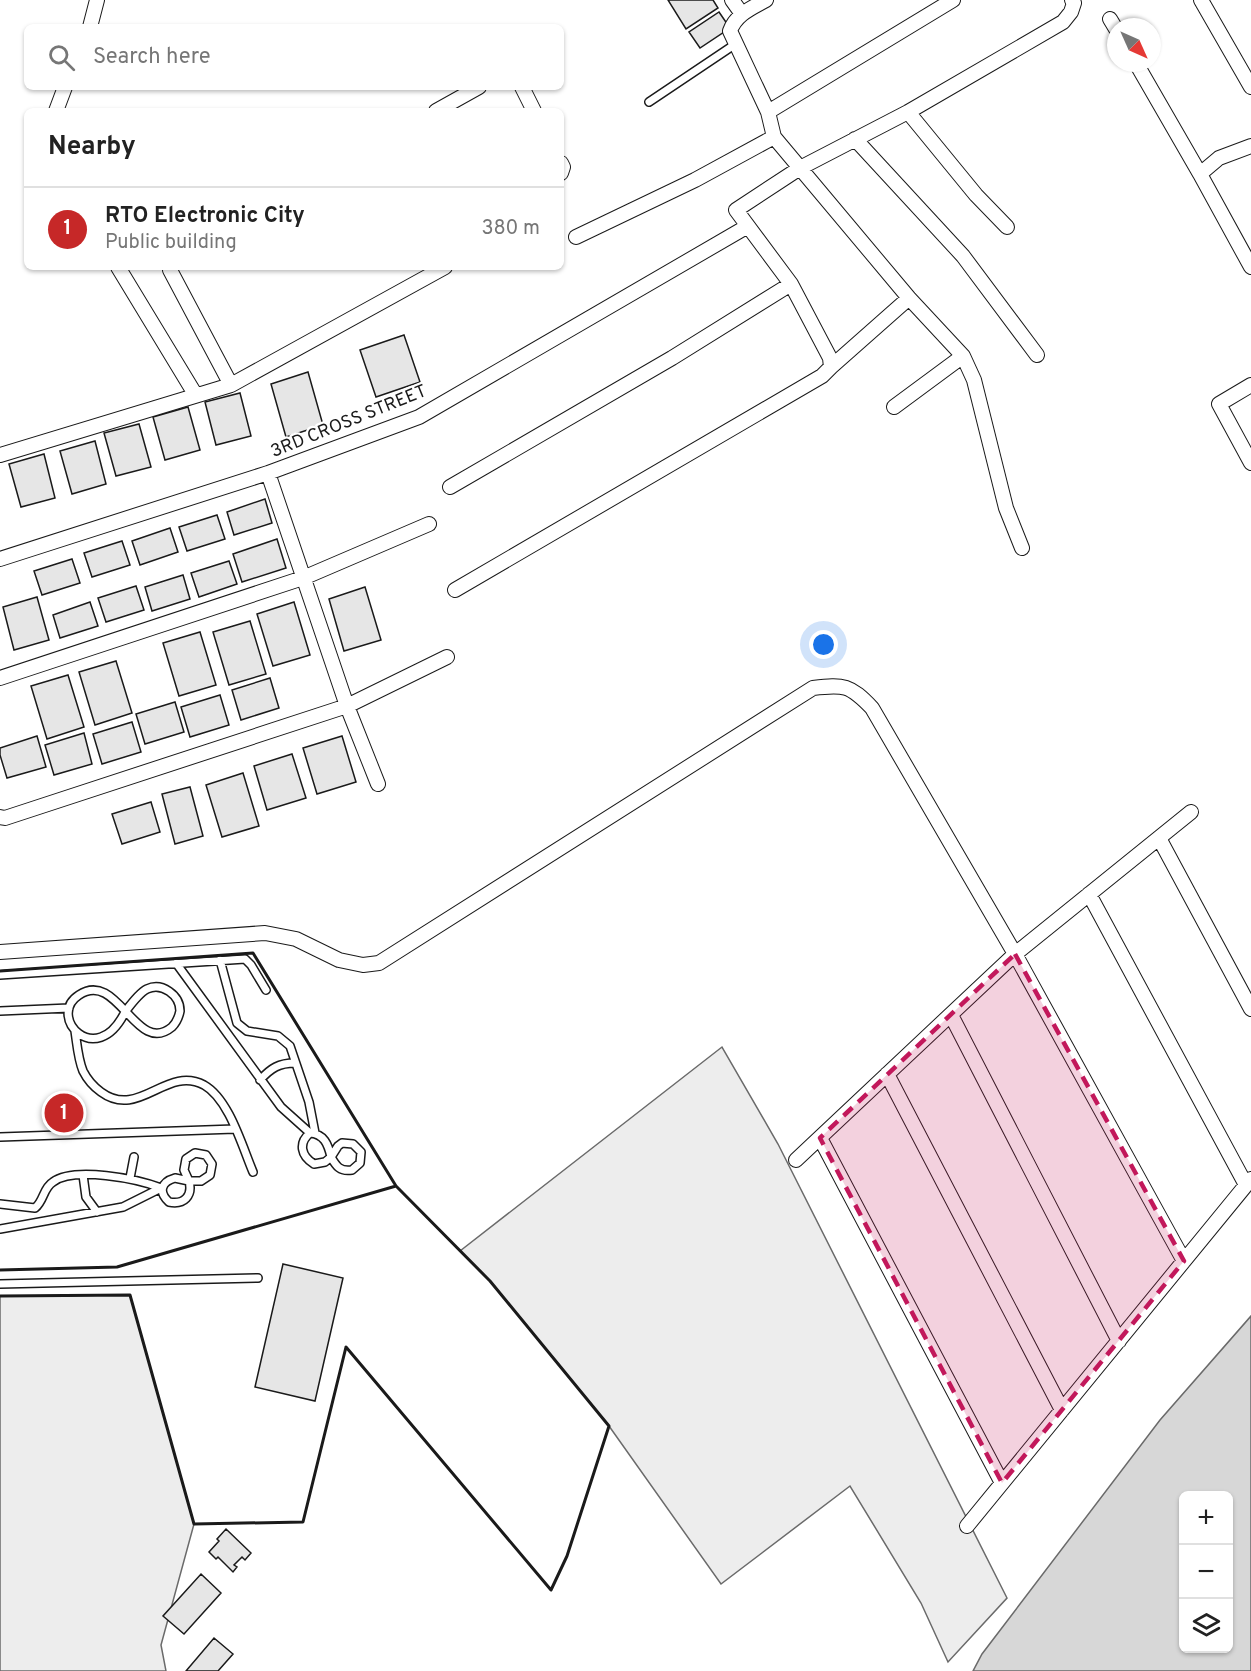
<!DOCTYPE html>
<meta charset="utf-8">
<style>
:root{--surface:#fff;--page:#f2f2f2;--text:#222;--muted:#767676;--line:#e0e0e0;--accent:#c62828}
body{margin:0;font-family:Overpass,sans-serif;background:var(--page);color:var(--text)}
.controls{position:absolute;right:18px;bottom:18px;display:grid;overflow:hidden;border-radius:9px;box-shadow:0 2px 4px #0004}
.controls button{width:54px;height:54px;display:grid;place-items:center;padding:0;border:0;border-bottom:2px solid var(--line);background:var(--surface);color:var(--text);font:30px sans-serif}
.compass{position:absolute;left:1107px;top:18px;width:54px;height:54px;border-radius:50%;background:var(--surface);box-shadow:0 2px 4px #0004;rotate:135deg}
.you{position:absolute;left:824px;top:645px;width:21px;height:21px;margin:-15px;border:4px solid #fff;border-radius:50%;background:#1a73e8;box-shadow:0 0 0 9px #1a73e833}
.badge{display:grid;place-items:center;width:39px;height:39px;border-radius:50%;background:var(--accent);color:#fff;font-size:20px;font-weight:700}
.pin{position:absolute;translate:-50% -50%;border:3px solid #fff;box-shadow:0 2px 6px #0006}
.list{margin:0;padding:0;list-style:none}
h2{display:flex;justify-content:space-between;align-items:center;height:78px;margin:0;padding:0 24px;font-size:26px}
h2 small{font-size:20px;font-weight:400;color:var(--muted)}
.list li{display:grid;grid-template-columns:39px 1fr auto;gap:18px;align-items:center;box-sizing:border-box;height:84px;padding:0 24px;border-top:2px solid var(--line)}
.list b{display:block;font-size:22px;white-space:nowrap}
.list p{margin:0;font-size:20px;white-space:nowrap;color:var(--muted)}
.list em{font-size:20px;font-style:normal;color:var(--muted)}
.icon{flex:none;width:33px;height:33px;fill:none;stroke:currentColor;stroke-width:2;stroke-linecap:round;stroke-linejoin:round}
.map{position:relative;flex:none;width:1251px;height:1671px;overflow:hidden}
.search{position:absolute;background:var(--surface);box-shadow:0 2px 4px #0004;left:24px;top:24px;width:540px;height:66px;display:flex;align-items:center;gap:15px;box-sizing:border-box;padding:0 21px;border-radius:9px;color:var(--muted);font-size:22px}
.panel{position:absolute;background:var(--surface);box-shadow:0 2px 4px #0004;left:24px;top:108px;width:540px;height:162px;border-radius:9px}
.map>svg:first-child{display:block}
.built{fill:#ededed;stroke:#6a6a6a;stroke-width:1.5}
.water{fill:#d7d7d7;stroke:#6a6a6a;stroke-width:1.5;fill-rule:evenodd}
.building{fill:#e6e6e6;stroke:#1a1a1a;stroke-width:1.5}
.lines{fill:none;stroke-linecap:round;stroke-linejoin:round}
.lane-casing{stroke:#1a1a1a;stroke-width:10}
.street-casing{stroke:#1a1a1a;stroke-width:16}
.lane{stroke:#fff;stroke-width:7}
.street{stroke:#fff;stroke-width:14}
.wall{stroke:#1a1a1a;stroke-width:3}
.marked{fill:#c2185b;fill-opacity:0.2;stroke:#c2185b;stroke-width:4.5;stroke-dasharray:12 8;stroke-linejoin:round}
.labels{text-anchor:middle;dominant-baseline:central;stroke-width:4.5;stroke-linejoin:round;paint-order:stroke}
.street-label{font-size:18px;fill:#1a1a1a;stroke:#fff}
</style>
<div class="map">
<svg width="1251" height="1671" viewBox="0 0 1251 1671">
<rect width="100%" height="100%" fill="#fff"/>
<!-- built -->
<path class="built" d="M722,1047l56,97 229,454 -59,64 -27,-59 -71,-117 -129,98 -112,-158 -119,-145 -30,-30z
M130,1295l64,229 -33,121 5,26h-166v-375z"/>
<!-- water -->
<path class="water" d="M1251,1316v355h-278l9,-17 178,-234zM1184,1496h44v152h-44z"/>
<!-- building -->
<path class="building" d="M668,0h45l5,8 -32,21z
M719,12l11,16 -30,20 -11,-16z
M404,335l16,47 -44,15 -16,-47z
M308,372l15,53 -37,12 -15,-53z
M240,393l11,43 -35,9 -11,-43z
M188,407l12,43 -35,10 -12,-43z
M139,424l12,43 -35,9 -12,-43z
M95,441l11,43 -34,10 -12,-43z
M44,454l11,44 -34,9 -12,-43z
M265,499l7,24 -38,12 -7,-23z
M217,515l8,24 -38,12 -8,-24z
M170,528l8,24 -38,13 -8,-24z
M277,539l9,29 -44,14 -9,-28z
M122,541l8,24 -38,12 -8,-24z
M72,559l8,24 -38,12 -8,-24z
M229,561l8,23 -38,13 -8,-24z
M183,575l7,24 -38,12 -7,-24z
M136,586l8,24 -38,12 -8,-24z
M365,587l16,53 -37,11 -15,-52z
M37,597l12,43 -35,10 -11,-43z
M90,602l8,24 -38,12 -7,-23z
M294,602l16,53 -37,11 -16,-52z
M250,621l16,53 -37,11 -16,-53z
M200,632l16,53 -37,11 -16,-53z
M116,661l16,52 -37,12 -16,-53z
M68,675l16,52 -37,12 -16,-53z
M270,678l9,30 -38,12 -9,-30z
M220,695l9,30 -39,12 -9,-30z
M175,702l9,30 -39,12 -9,-30z
M132,722l9,30 -39,12 -9,-30z
M84,733l8,31 -38,11 -9,-30z
M37,736l9,31 -39,11 -7,-23v-7z
M342,736l14,46 -39,12 -14,-46z
M292,754l14,44 -39,12 -13,-44z
M243,773l16,53 -37,11 -16,-52z
M190,787l13,49 -28,8 -13,-50z
M151,802l9,30 -38,12 -10,-30z
M283,1264l60,14 -28,123 -60,-14z
M226,1529l25,24 -6,7 -3,-3 -8,8 3,2 -4,5 -15,-15 -2,2 -7,-7 10,-11 -2,-2z
M201,1574l20,19 -37,41 -21,-18z
M214,1638l19,16 -15,17h-32z"/>
<g class="lines">
<defs>
<path id="lane" d="M649,102l88,-59
M220,960l17,63 10,8 31,5 12,10 19,56 6,31
M176,963l105,144 29,26
M0,975l245,-16 6,6 15,25
M0,1011l69,-3
M125,1012c-29,59 -79,4 -46,-17 39,-26 57,62 93,32 4,-4 7,-11 8,-16 0,-16 -18,-29 -33,-22 -8,4 -16,15 -22,23
M75,1031c2,13 3,28 8,40 4,8 11,16 18,21 38,28 65,-27 103,-7 25,14 38,61 49,87
M260,1080c11,-12 19,-17 35,-17
M310,1133c14,1 18,11 21,24l-6,5 -11,2c-13,-8 -16,-21 -4,-31z
M0,1137l235,-8
M342,1143l11,1 8,8 -1,11 -8,7c-12,2 -16,-4 -21,-13l7,-11z
M195,1153l11,2 6,9 -2,11 -9,6h-12l-5,-11 2,-11z
M83,1175l3,22 11,15
M130,1178l4,-21
M175,1178l14,3c4,15 -5,24 -20,21 -11,-10 -8,-20 6,-24z
M0,1204l35,4c9,-7 8,-20 18,-26 21,-16 85,-3 108,6
M0,1229l123,-22 38,-19
M0,1284l258,-6"/>
<path id="street" d="M732,0l10,14
M766,0c-14,8 -30,14 -36,31l38,81 6,25 135,161 54,58 11,24 32,128 16,40
M1201,0l50,87
M1110,19l6,10
M90,27l7,-27
M1136,63l64,111
M522,87l12,24
M56,111l9,-24
M436,111l43,-24
M768,112l185,-112
M908,112l68,83 31,32
M855,139l108,117 74,99
M1251,146l-32,12 -19,16 51,93
M561,163l2,4 -2,6
M576,237l119,-57 79,-43
M118,267l77,127
M171,267l-1,3 61,115
M831,367l78,-69
M1251,385l-32,19 32,59
M894,407l69,-51
M0,455l231,-70 214,-118
M268,473l79,233 31,78
M450,487l222,-129 119,-74
M0,559l268,-86 151,-56 329,-191
M455,590l367,-214 9,-9 -1,-9 -39,-74 -55,-74 64,-42 108,-56 155,-90 8,-10 3,-9 -2,-3
M0,678l303,-100 126,-54
M0,817l5,1 342,-112 100,-49
M1159,838l92,171
M1089,894l157,291
M0,952l265,-19 31,6 43,21 24,5 16,-2 434,-275c31,-4 37,-3 59,20l143,246 169,307
M951,1015l168,326
M887,1074l175,336
M820,1138l182,345
M796,1160l219,-206 176,-142
M967,1526l284,-347"/>
</defs>
<!-- lane casing -->
<use href="#lane" class="lane-casing"/>
<!-- street casing -->
<use href="#street" class="street-casing"/>
<!-- lane -->
<use href="#lane" class="lane"/>
<!-- street -->
<use href="#street" class="street"/>
<!-- wall -->
<path class="wall" d="M0,971l253,-18 143,233
M0,1270l117,-3 279,-81 94,95 119,145 -42,130 -16,34 -205,-243 -43,175 -109,2 -64,-229 -130,1"/>
</g>
<!-- marked area -->
<path class="marked" d="M1015,954l169,307 -182,222 -182,-345z"/>
<g class="labels">
<!-- street labels -->
<g class="street-label">
<text transform="translate(349 422) rotate(-22)">3RD CROSS STREET</text>
</g>
</g>
</svg>
<div class="controls">
<button>+</button>
<button>−</button>
<button><svg class="icon" aria-label="layers" viewBox="0 0 24 24"><path d="M12 4l9 5-9 5-9-5zM3 14l9 5 9-5"/></svg></button>
</div>
<svg class="compass" viewBox="-18 -18 36 36"><path d="M0-13l5 13h-10z" fill="#e53935"/><path d="M0 13l5-13h-10z" fill="#767676"/></svg>
<div class="you"></div>
<div class="pin badge" style="left:64px;top:1113px">1</div>
<div class="search"><svg class="icon" aria-label="search" viewBox="0 0 24 24"><circle cx="10" cy="10" r="6"/><path d="M15 15l6 6"/></svg>Search here</div>
<section class="panel">
<h2>Nearby<small></small></h2>
<ul class="list">
<li><span class="badge">1</span><div><b>RTO Electronic City</b><p>Public building</p></div><em>380 m</em></li>
</ul>
</section>
</div>
